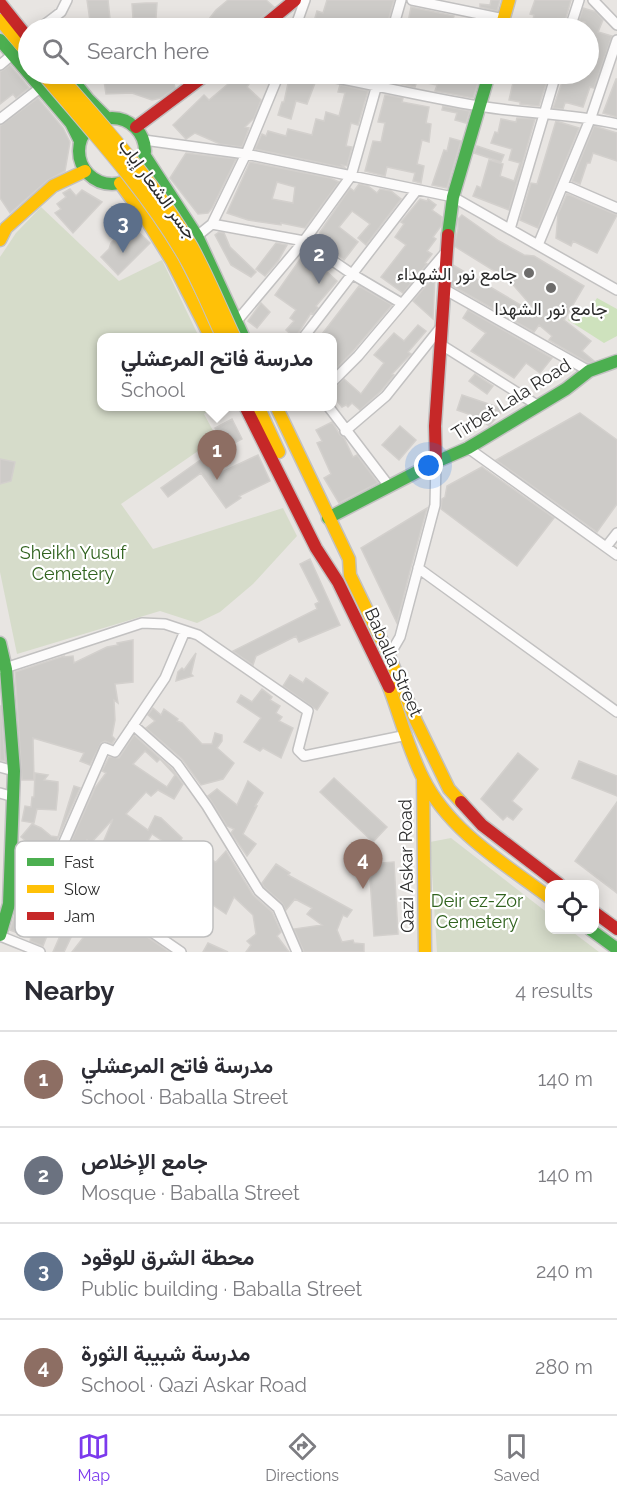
<!DOCTYPE html>
<meta charset="utf-8">
<style>
:root{--surface:#fff;--page:#f2f2f3;--text:#2b2b33;--muted:#7c7c81;--line:#e1e1e2;--accent:#7c3aed}
body{margin:0;font-family:Raleway,Vazirmatn,sans-serif;background:var(--page);color:var(--text)}
.controls{position:absolute;right:18px;bottom:18px;display:grid;overflow:hidden;border-radius:12px;box-shadow:0 3px 15px #0003}
.controls button{width:54px;height:54px;display:grid;place-items:center;padding:0;border:0;border-bottom:2px solid var(--line);background:var(--surface);color:var(--text);font:30px sans-serif}
.you{position:absolute;left:429px;top:466px;width:21px;height:21px;margin:-15px;border:4px solid #fff;border-radius:50%;background:#1a73e8;box-shadow:0 0 0 9px #1a73e833}
.badge{display:grid;place-items:center;width:39px;height:39px;border-radius:50%;background:var(--accent);color:#fff;font-size:20px;font-weight:700}
.pin{position:absolute;translate:-50% -50px;filter:drop-shadow(0 2px 3px #0008)}
.pin::after{content:'';position:absolute;top:32px;width:21px;height:18px;background:inherit;clip-path:polygon(0 0,100% 0,50% 100%)}
.popup{position:absolute;left:97px;top:333px;width:240px;height:78px;box-sizing:border-box;display:grid;place-content:center;border-radius:12px;background:var(--surface);filter:drop-shadow(0 2px 4px #0005);font-size:20px;white-space:nowrap;color:var(--muted)}
.popup b{font-size:22px;color:var(--text)}
.popup::after{content:'';position:absolute;left:50%;top:100%;margin-left:-12px;border:12px solid transparent;border-top-color:var(--surface)}
.list{margin:0;padding:0;list-style:none}
h2{display:flex;justify-content:space-between;align-items:center;height:78px;margin:0;padding:0 24px;font-size:26px}
h2 small{font-size:20px;font-weight:400;color:var(--muted)}
.list li{display:grid;grid-template-columns:39px 1fr auto;gap:18px;align-items:center;box-sizing:border-box;height:96px;padding:0 24px;border-top:2px solid var(--line)}
.list b{display:block;font-size:22px;white-space:nowrap}
.list p{margin:0;font-size:20px;white-space:nowrap;color:var(--muted)}
.list em{font-size:20px;font-style:normal;color:var(--muted)}
.icon{flex:none;width:33px;height:33px;fill:none;stroke:currentColor;stroke-width:2;stroke-linecap:round;stroke-linejoin:round}
.map{position:relative;flex:none;width:617px;height:952px;overflow:hidden}
.search{position:absolute;background:var(--surface);box-shadow:0 3px 15px #0003;left:18px;right:18px;top:18px;height:66px;display:flex;align-items:center;gap:15px;box-sizing:border-box;padding:0 21px;border-radius:33px;color:var(--muted);font-size:22px}
.sheet{height:462px;background:var(--surface)}
nav{display:flex;justify-content:space-around;align-items:center;box-sizing:border-box;height:84px;border-top:2px solid var(--line);background:var(--surface);font-size:16px;color:var(--muted)}
nav a{display:grid;justify-items:center;gap:3px}
nav .on{color:var(--accent)}
.map>svg:first-child{display:block}
.green{fill:#cee2bd}
.cemetery{fill:#d6dcca}
.building{fill:#cdcbc8;stroke:#d3d0cd;stroke-width:1.5;fill-rule:evenodd}
.lines{fill:none;stroke-linecap:round;stroke-linejoin:round}
.street-casing{stroke:#c2c1c1;stroke-width:12}
.fast-casing{stroke:#c2c1c1;stroke-width:15}
.slow-casing{stroke:#c2c1c1;stroke-width:15}
.jam-casing{stroke:#c2c1c1;stroke-width:15}
.street{stroke:#fcfbfb;stroke-width:9}
.fast{stroke:#4caf50;stroke-width:12}
.slow{stroke:#ffc107;stroke-width:12}
.jam{stroke:#c62828;stroke-width:12}
.slow-bridge-casing{stroke:#c5c3c2;stroke-width:16;stroke-linecap:butt}
.slow-bridge{stroke:#ffc107;stroke-width:14}
.poi-dot{fill:#6d6c6b;stroke:#fff;stroke-width:2}
.labels{text-anchor:middle;dominant-baseline:central;stroke-width:4.5;stroke-linejoin:round;paint-order:stroke}
.street-label{font-size:18px;fill:#2b2b2b;stroke:#fff}
.poi-label{font-size:18px;fill:#2b2b2b;stroke:#fff;text-anchor:end}
.park-label{font-size:18px;fill:#31631f;stroke:#fff}
.key{fill:#fff;stroke:#bfbfbf;stroke-width:1.5}
.key-label{font-size:16px;fill:#2b2b2b}
</style>
<div class="map">
<svg width="617" height="952" viewBox="0 0 617 952">
<rect width="100%" height="100%" fill="#e8e5e2"/>
<!-- green -->
<path class="green" d="M597,298l20,11v27l-13,7 -36,-23 8,-11 11,5z"/>
<!-- cemetery -->
<path class="cemetery" d="M41,207l78,74 43,-21 37,77 -98,1v68l116,1 -13,7 13,24 -96,66 32,45 130,-41 14,28 -44,48 -33,28 -23,11 -37,-12 -143,43 -17,-82v-315l16,-24z
M451,838l98,76 1,16h20l29,22h-162l-7,-110z"/>
<!-- building -->
<path class="building" d="M87,0h21l3,28h-20z
M228,0h38l8,7 -18,15 -3,6 -5,-5 -6,5h-30l-6,-5 10,-13z
M327,0h67l-8,28h-74l5,-17 6,2z
M491,0h9l-3,11 -17,-4v-3l10,1z
M535,0h36l-8,28h-32l3,-13 -4,-1z
M146,3h11l-1,15h-23l-1,-14z
M411,7l43,9 -4,12 -16,-2 -1,2h-26z
M583,8l13,4 7,8 -5,12 14,4 -18,52 -4,-1 -7,20 -15,-4h-3l-2,6 -10,-1 12,-34h23v-46h-5l2,-6 -6,-1z
M10,65l19,23 -13,10 -3,-4 -13,10v-32z
M103,74h69l3,14 -14,10 -9,2 -20,-7 -26,1z
M240,74l9,10 -2,3 14,13 -7,18 -9,9 4,1 -7,19 -22,-3 -25,-11 -9,6 -13,-14 31,-30 5,5z
M290,74h13l-2,6 14,3 -8,21 -11,-3 -5,18 -13,-4 4,-13h2z
M400,74h81l-8,24 -38,-7 2,-6 -20,-4 -2,6 -18,-4z
M515,74h34l-10,32 -19,-2v-2l-11,-2z
M616,79h1v38l-14,-4z
M340,85l28,6 -10,34 -7,-2 -5,23 6,1 -5,19 -5,-1 3,3 -90,-19 7,-15 4,2 2,-5 18,5 2,-7 24,6 4,-16 8,2 2,-9 13,4 6,-23 -7,-1z
M385,95l18,3 -1,4 27,5 -3,16 5,1 -2,18 -7,-2 -5,24 7,2 -3,17 -8,-2 2,-8 -28,-6 -2,9 -20,-5 8,-30 8,1 4,-19 -7,-1z
M38,98l25,30 7,14 -5,29 -17,9 -38,33 -10,-15v-72z
M443,106l27,5 -4,12 -11,-3 2,-7 -15,-3z
M517,118l18,1 -26,91 -36,-14 4,-10 4,2 8,-28 14,4 -3,12 14,5 6,-18 -11,-3 3,-11 -21,-6 4,-11 3,1 3,-14 15,3z
M556,121l23,7 -41,100 -18,-8 11,-37 6,1z
M594,126l23,7v28l-24,-8 -3,10h-3l-7,21 -8,-3z
M450,138l11,3 -14,47 -15,-3 12,-35 3,1z
M477,146l27,9 -3,7 -27,-9z
M186,153l50,6 -24,49 -4,5 -10,1 -28,-36z
M250,162l80,16 9,4 -34,46 -24,-5v2l-33,-5 -21,-7zM277,182l18,5 -2,16 -21,-4z
M359,184l9,2 9,7 3,-4 11,2 10,8 -35,46 -8,-7 12,-14 -18,-13 -13,16 19,15 -14,18 -14,-12 -2,2 -9,-7 1,-11 30,-44 4,3z
M70,189l6,7 6,-6 20,12 -29,31 -18,-20 6,-4 -4,-5 9,-7 -3,-4z
M567,194l50,21 -20,38 -24,-12 -2,5 -15,-8 2,-24z
M420,199l7,2 1,-2 8,6 -4,5 10,7 -1,9 -8,11 3,2 -9,12 5,3 -7,9 2,1 -24,29 -22,-16 25,-32 -11,-8 9,-13 -3,-2z
M462,215l37,26 25,14 10,1 50,30 -20,34 27,21 -9,10 12,10 -6,2 -39,-23 3,-4 -13,-11 -5,7 -83,-47 2,-20 88,52 -32,-37 -55,-34 4,-17v-10z
M130,224l20,19 -32,32 -17,-18 8,-8 2,-6z
M219,232l5,1 6,14 26,25 -5,5 -20,-12 -16,-30z
M276,243l11,2 -9,16 -13,15 -9,-7z
M306,251l14,9 7,8 -2,2 12,11 -21,25 2,2 -5,6 -2,-1 -16,25 -9,-8 8,-9 -4,-3 6,-8 -21,-15z
M435,275l-2,44 -20,-18z
M359,286l33,19 -39,46 -20,21v-34h-14z
M261,303l9,9 -13,16 -9,-7z
M468,310l84,48 -12,15 -14,-10 -12,15 -43,-27 15,-18 -23,-15z
M418,325l8,6 -18,21 3,2 -19,20 2,1 -13,16 -21,19 -8,-7 -4,4 -2,-2 -4,2 -9,-11v-7l11,-10 17,15 23,-31 -10,-8 20,-22 10,8z
M475,374l18,12 -6,8 -18,-13z
M462,395l42,14 -15,17 -12,-9 -20,-7z
M580,413l37,27v64l-20,28 -101,-72z
M232,419l10,20 -17,9 -10,-20z
M332,422l8,13 4,3 9,19 4,-2 21,28 -39,20 -15,-25 7,-4 -14,-31 5,-2 -6,-11z
M400,426l16,14 -17,20 -17,-15z
M209,454l13,18 36,-17 12,26 -31,15 2,2 -15,10 -25,-35 -33,24 -7,-9z
M0,459l15,3 -4,19 -11,3z
M482,467l72,51 -37,48 -76,-57 1,-10 3,-2 2,-11z
M427,508l-16,59 -14,56 -36,-75z
M310,559l30,66 -41,17 -3,-6 -40,20 -3,9 -20,-14 84,-42 -2,-5 4,-2 -19,-38z
M133,640v42l-18,2 3,19 -4,-3 1,20 -3,16 3,3 -3,5 -7,-3 -4,2 -11,22 -10,-4 4,-8 -51,-15 1,42h-12l-7,-108 49,-16v1l9,-1 1,7 33,-16 11,-2 -1,-2z
M196,653l-5,21 2,2 -17,5 2,-9 4,-4 2,2z
M290,675l13,8 3,-5 22,15 -11,17 -34,-24z
M262,689l10,8 -2,3 10,6 -4,7 6,4 -3,4 14,7 -12,30 -18,-10 -3,3 -16,-9 17,-24 -24,-16 4,-7 11,7z
M0,706h1l4,55 -5,-1z
M153,708l8,7 3,-6 14,10 -1,2 5,2 20,21h10l3,-11 7,2v6l-5,7 17,15 -11,16 -22,6 -19,-26 -36,-31 9,-7 -7,-6z
M134,735l38,34 11,15 -9,15 -16,-9 -7,6 -5,-4 -20,22 22,16 7,-14 6,2 21,20 -1,2 17,12 -2,2 20,8 10,-11 27,44 19,17 9,20 -4,4 12,16h-43l5,-7 -4,-4 9,-7 -3,-19 -19,-18 -8,17 -19,-13 -4,11 -18,-17 4,-5 -9,-27 2,-4 -15,-9 3,-4 -18,-12 -8,14 7,5 -8,9 11,6 -14,21 11,8 -16,16 -57,-19 14,-23h-1l22,-52 -22,24 -4,-3 -7,15 -7,7 -8,-7 30,-67 11,-15 -4,-2 7,-14 10,1zM145,751l12,11 3,-3 15,16 -8,12 -34,-23z
M518,753l20,16 -26,32 10,8 -9,11 -6,-4 -4,4 -22,-21z
M579,761l38,15v20l-45,-18z
M35,773l13,2 -4,5 14,2v8l-2,20 -19,-1 -3,14 -12,-2 3,-15 6,1 1,-10h2z
M334,778l53,49 -14,15 -53,-50z
M248,781l15,12 -8,13h2l-14,28 13,10 -9,12 -16,-23 3,-4 -7,-3 -19,-30 9,-7 20,16z
M74,786l6,2 -25,57 -24,29 -11,-4 6,-7 -7,-5v-6l8,-10 -6,-5 11,-13 9,4 10,8 7,1z
M617,802v91l-42,-32z
M394,862l4,72 -24,2 -5,-72z
M276,864l14,9 -2,2 64,35 -5,7 -4,-2 -6,15 5,12 11,-2 1,3 10,1v8h-60l-10,-23 28,-4 -15,-11 5,-6 -17,-9 -9,11 -4,-7 -18,-16 -2,-4z
M34,890l6,2 -4,5 17,12 -4,9 4,2 -10,26 -13,-5 1,-3 -21,-8 7,-22 2,1z
M186,914l11,7 -10,13 -11,-8 4,-9 3,2z
M100,916l27,7 42,29h-97z
M67,920l9,7 -12,25h-11z
M208,943l20,9h-25z"/>
<g class="lines">
<defs>
<path id="street" d="M412,0l92,19
M593,0l24,25
M40,28l21,-16 6,-12
M295,28l10,-28
M393,28l8,-28
M570,28l9,-28
M0,65l12,-10
M316,74c54,10 109,23 163,32 46,8 93,7 138,18
M0,119l40,-31
M144,140l102,14 207,43 164,93
M564,185l53,23
M212,224l92,17 48,33 49,29
M510,229l46,-155
M197,236l15,-12 34,-70 33,-80
M538,245l53,-128 26,-77
M444,289l145,82
M236,322l68,-81 47,-65 29,-102
M303,338l113,-147
M440,344l97,61
M332,382l26,-26 87,-103
M328,406l61,80
M345,431l41,-35 55,-69
M468,448l149,107
M606,547l11,-14
M418,568l199,144
M389,656l11,-19 35,-132 1,-43
M2,669l140,-46 23,1 33,11 110,76 -10,39 6,6 103,-21
M133,725l44,39 30,42 52,85 19,17 19,44
M0,767l14,4
M0,793l14,4
M10,874l45,16 29,14 46,13 51,35
M9,904l23,-21 29,-34 44,-101 10,4 50,-74 20,-47
M0,936l40,16"/>
<path id="fast" d="M0,40l71,83 9,18
M68,74l20,25 19,19
M79 151a33 33 0 1 1 66 0a33 33 0 1 1-66 0Z
M145,156l52,80 47,102
M448,235l5,-38 36,-123
M328,518l108,-56 32,-14 98,-59 23,-18 28,-10
M0,643l6,26 8,102 -5,133 -9,31
M591,930l26,19"/>
<path id="slow" d="M0,20l28,34
M501,28l8,-28
M120,183l26,36 26,42 39,77
M0,240l6,-12 47,-42 32,-15
M258,406l21,46
M276,406l73,153 1,16 39,81 27,65 33,68 12,13
M389,687c11,29 20,64 34,91 26,53 82,86 127,120
M423,779l2,173"/>
<path id="jam" d="M0,3l28,35
M261,28l34,-28
M136,127l71,-53
M245,406l71,142 22,34 51,105
M436,462l-1,-36 13,-191
M461,802l21,23 77,59
M594,912l23,17"/>
</defs>
<!-- street casing -->
<use href="#street" class="street-casing"/>
<!-- fast casing -->
<use href="#fast" class="fast-casing"/>
<!-- slow casing -->
<use href="#slow" class="slow-casing"/>
<!-- jam casing -->
<use href="#jam" class="jam-casing"/>
<!-- street -->
<use href="#street" class="street"/>
<!-- fast -->
<use href="#fast" class="fast"/>
<!-- slow -->
<use href="#slow" class="slow"/>
<!-- jam -->
<use href="#jam" class="jam"/>
<defs>
<path id="slow-bridge" d="M44,74c48,57 100,113 138,177 17,28 28,58 42,87
M57,74c48,55 98,109 134,173 16,29 29,61 43,91"/>
</defs>
<!-- slow-bridge casing -->
<use href="#slow-bridge" class="slow-bridge-casing"/>
<!-- slow-bridge -->
<use href="#slow-bridge" class="slow-bridge"/>
</g>
<!-- markers -->
<g class="poi-dot">
<circle cx="529" cy="273" r="6"/>
<circle cx="551" cy="288" r="6"/>
</g>
<g class="labels">
<!-- street labels -->
<g class="street-label">
<text transform="translate(158 189) rotate(54)">جسر الشعار إياب</text>
<text transform="translate(511 399) rotate(-32)">Tirbet Lala Road</text>
<text transform="translate(394 662) rotate(66)">Baballa Street</text>
<text transform="translate(406 866) rotate(-91)">Qazi Askar Road</text>
</g>
<!-- poi labels -->
<g class="poi-label">
<text x="517" y="273">جامع نور الشهداء</text>
<text x="551" y="308" text-anchor="middle">جامع نور الشهدا</text>
</g>
<!-- park labels -->
<g class="park-label">
<text x="73" y="552">Sheikh Yusuf<tspan x="73" dy="21">Cemetery</tspan></text>
<text x="477" y="900">Deir ez-Zor<tspan x="477" dy="21">Cemetery</tspan></text>
</g>
</g>
<!-- legend -->
<rect x="15" y="841" width="198" height="96" rx="9" class="key"/>
<rect x="27" y="858" width="27" height="8" fill="#4caf50"/>
<rect x="27" y="885" width="27" height="8" fill="#ffc107"/>
<rect x="27" y="912" width="27" height="8" fill="#c62828"/>
<g class="key-label">
<text x="64" y="868">Fast</text>
<text x="64" y="895">Slow</text>
<text x="64" y="922">Jam</text>
</g>
</svg>
<div class="controls">
<button><svg class="icon" aria-label="locate" viewBox="0 0 24 24"><circle cx="12" cy="12" r="6"/><path d="M12 2v4M12 18v4M2 12h4M18 12h4"/></svg></button>
</div>
<div class="you"></div>
<div class="pin badge" style="left:217px;top:480px;background:#8d6e63">1</div>
<div class="popup"><b>مدرسة فاتح المرعشلي</b>School</div>
<div class="pin badge" style="left:319px;top:284px;background:#6b7280">2</div>
<div class="pin badge" style="left:123px;top:253px;background:#5c6f8a">3</div>
<div class="pin badge" style="left:363px;top:889px;background:#8d6e63">4</div>
<div class="search"><svg class="icon" aria-label="search" viewBox="0 0 24 24"><circle cx="10" cy="10" r="6"/><path d="M15 15l6 6"/></svg>Search here</div>
</div>
<section class="sheet">
<h2>Nearby<small>4 results</small></h2>
<ul class="list">
<li><span class="badge" style="background:#8d6e63">1</span><div><b>مدرسة فاتح المرعشلي</b><p>School · Baballa Street</p></div><em>140 m</em></li>
<li><span class="badge" style="background:#6b7280">2</span><div><b>جامع الإخلاص</b><p>Mosque · Baballa Street</p></div><em>140 m</em></li>
<li><span class="badge" style="background:#5c6f8a">3</span><div><b>محطة الشرق للوقود</b><p>Public building · Baballa Street</p></div><em>240 m</em></li>
<li><span class="badge" style="background:#8d6e63">4</span><div><b>مدرسة شبيبة الثورة</b><p>School · Qazi Askar Road</p></div><em>280 m</em></li>
</ul>
</section>
<nav>
<a class="on"><svg class="icon" aria-label="map" viewBox="0 0 24 24"><path d="M3 6l6-2 6 2 6-2v14l-6 2-6-2-6 2zM9 4v14M15 6v14"/></svg>Map</a>
<a><svg class="icon" aria-label="directions" viewBox="0 0 24 24"><path d="M12 3l9 9-9 9-9-9zM9 14v-3h6M13 9l2 2-2 2"/></svg>Directions</a>
<a><svg class="icon" aria-label="saved" viewBox="0 0 24 24"><path d="M7 4h10v16l-5-4-5 4z"/></svg>Saved</a>
</nav>
